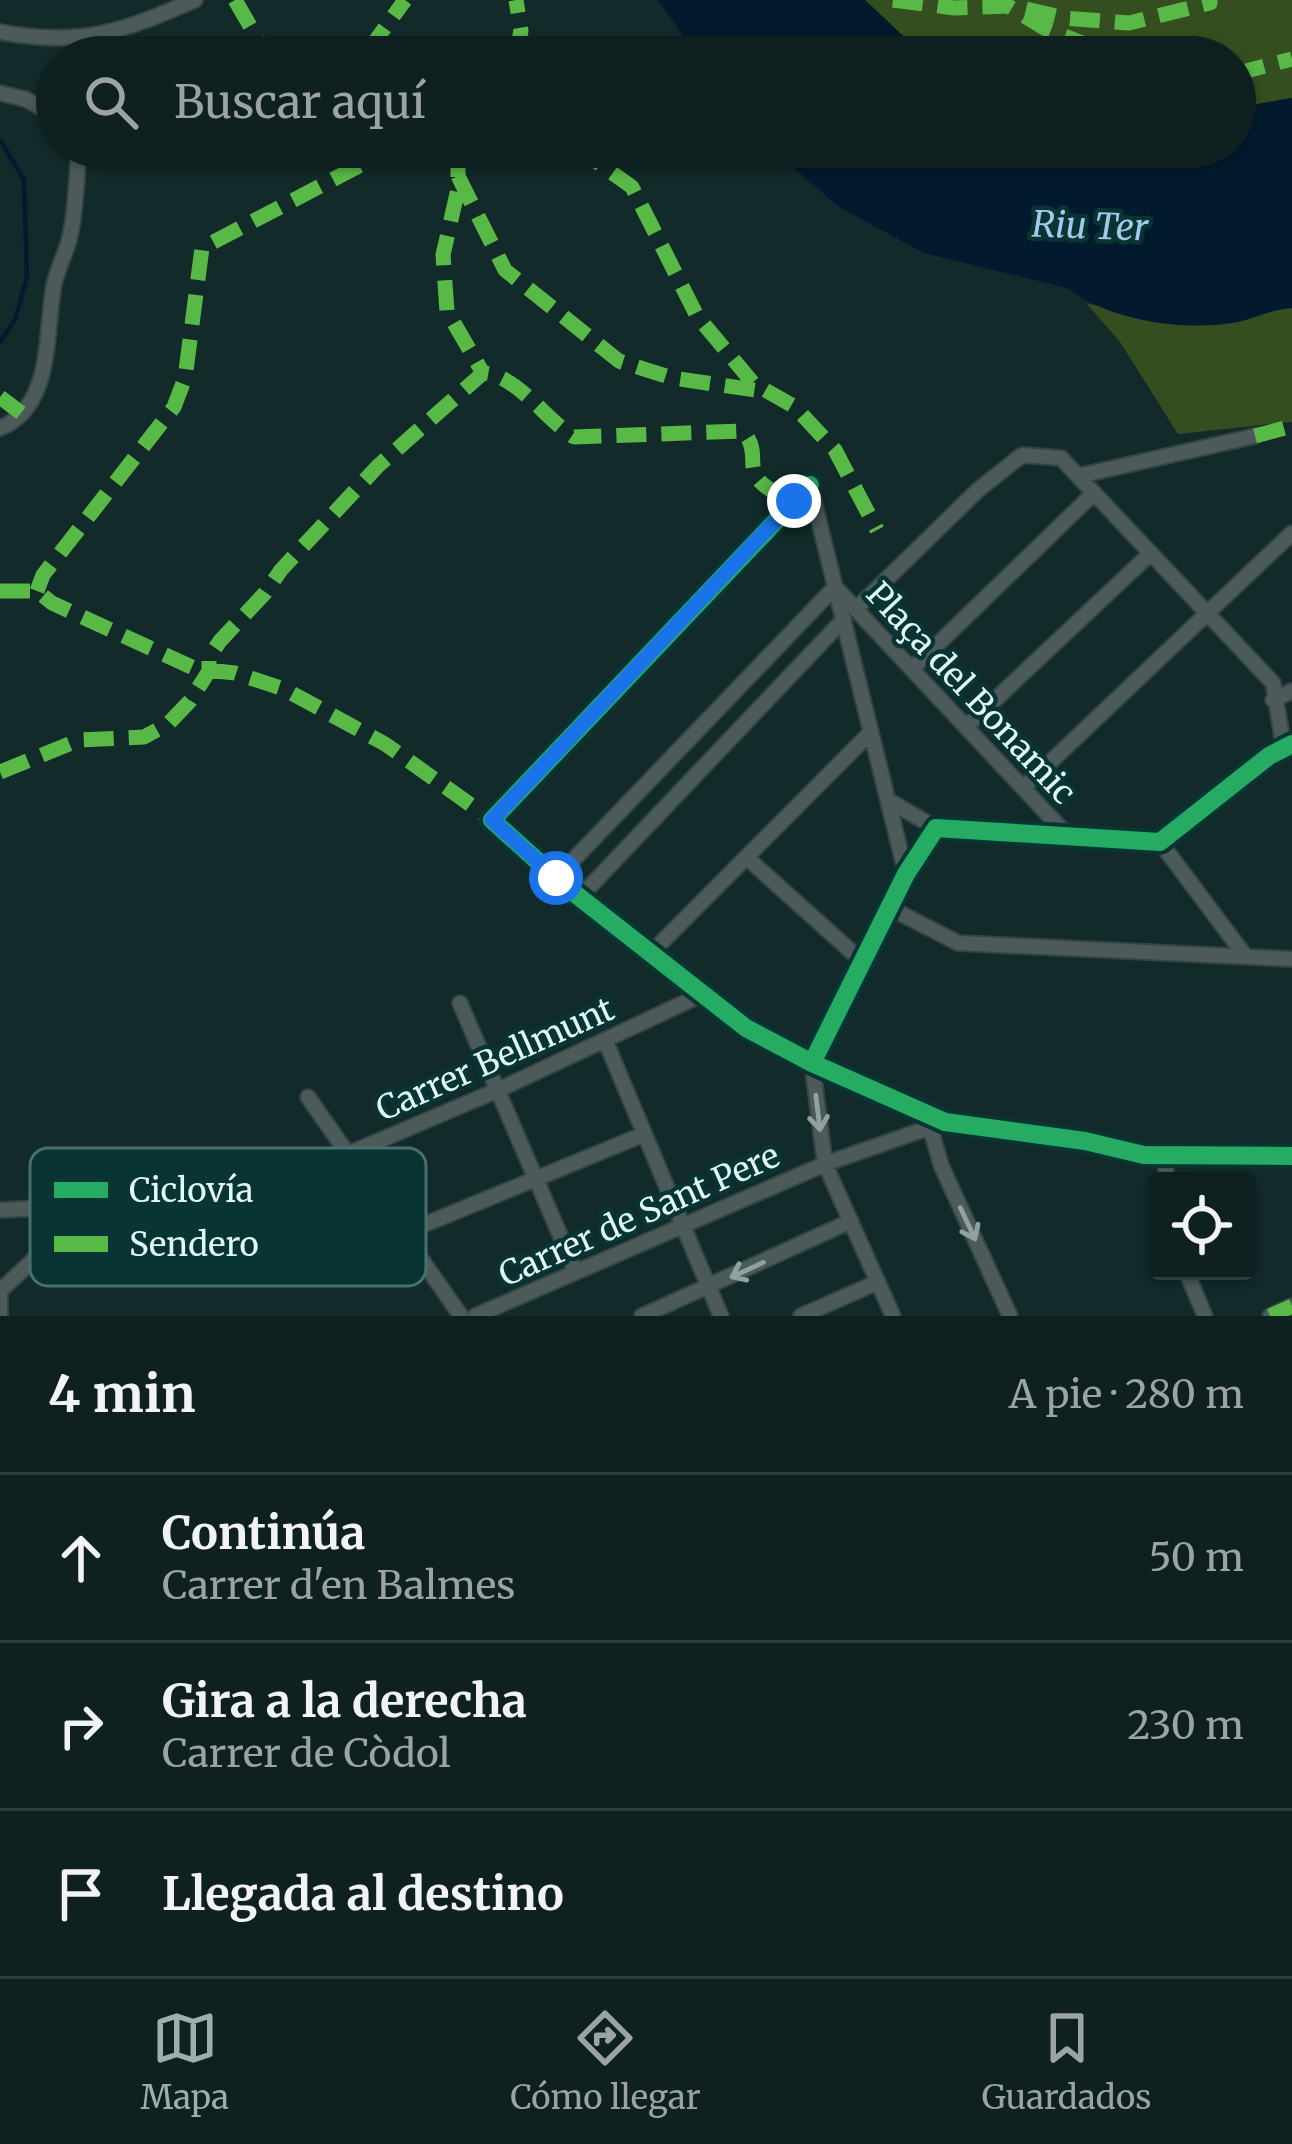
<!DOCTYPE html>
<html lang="es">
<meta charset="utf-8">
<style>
:root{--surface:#0e2020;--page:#1c2d2d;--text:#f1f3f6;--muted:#9ba3a5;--line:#2e3e3e;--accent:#99b0af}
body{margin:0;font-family:Merriweather,serif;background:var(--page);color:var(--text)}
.controls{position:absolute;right:36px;bottom:36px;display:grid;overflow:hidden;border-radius:12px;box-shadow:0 3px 9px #0004}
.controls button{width:108px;height:108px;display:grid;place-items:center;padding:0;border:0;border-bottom:3px solid var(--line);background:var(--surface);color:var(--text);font:60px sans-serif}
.stop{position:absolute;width:36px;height:36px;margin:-27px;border:9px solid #1a73e8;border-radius:50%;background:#fff}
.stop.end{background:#1a73e8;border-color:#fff;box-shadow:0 3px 12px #0008}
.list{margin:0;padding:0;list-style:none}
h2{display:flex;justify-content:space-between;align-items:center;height:156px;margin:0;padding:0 48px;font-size:51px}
h2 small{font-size:39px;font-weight:400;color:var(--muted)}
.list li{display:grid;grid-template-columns:78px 1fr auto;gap:36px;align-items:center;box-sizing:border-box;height:168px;padding:0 48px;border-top:3px solid var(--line)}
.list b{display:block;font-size:45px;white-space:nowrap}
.list p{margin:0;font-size:39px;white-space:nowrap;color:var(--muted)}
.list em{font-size:39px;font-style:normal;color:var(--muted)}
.icon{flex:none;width:66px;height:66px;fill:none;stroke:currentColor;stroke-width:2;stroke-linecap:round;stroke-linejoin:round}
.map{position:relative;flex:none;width:1292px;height:1316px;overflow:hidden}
.search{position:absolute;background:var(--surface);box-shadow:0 3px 9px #0004;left:36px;right:36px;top:36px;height:132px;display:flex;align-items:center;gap:30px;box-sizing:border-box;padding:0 42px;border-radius:66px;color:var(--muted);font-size:45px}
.sheet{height:660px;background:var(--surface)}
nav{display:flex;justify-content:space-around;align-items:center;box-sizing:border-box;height:168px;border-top:3px solid var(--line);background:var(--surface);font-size:33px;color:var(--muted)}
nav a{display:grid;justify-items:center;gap:6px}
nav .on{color:var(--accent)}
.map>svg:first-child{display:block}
.green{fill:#354e1f}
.water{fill:#031a2e}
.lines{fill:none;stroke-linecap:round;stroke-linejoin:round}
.stream{stroke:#031a2e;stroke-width:4.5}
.minor-casing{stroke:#344;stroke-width:18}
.minor{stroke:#4c5b5a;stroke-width:14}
.quiet{stroke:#58b947;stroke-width:15;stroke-dasharray:30 15;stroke-linecap:butt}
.cycleway-casing{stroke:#083533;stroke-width:26}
.cycleway{stroke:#26ab63;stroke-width:18}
.oneway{stroke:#90a2a0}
.route{stroke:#1a73e8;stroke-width:15}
.labels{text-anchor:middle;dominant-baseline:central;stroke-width:9;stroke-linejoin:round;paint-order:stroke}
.street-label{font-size:33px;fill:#e2f8f6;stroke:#083533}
.water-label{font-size:36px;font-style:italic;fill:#a5c8ec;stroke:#083533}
.key{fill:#083533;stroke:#49706e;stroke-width:3}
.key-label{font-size:33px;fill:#e2f8f6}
</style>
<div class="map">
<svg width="1292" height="1316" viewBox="0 0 1292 1316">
<rect width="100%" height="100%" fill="#122a2a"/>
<!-- green -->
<path class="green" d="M865,0h427v98l-57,10v-51h-303l-12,-5z
M1086,303l81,21 125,-16v114l-114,12 -58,-92z"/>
<!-- water -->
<path class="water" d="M658,0h207l55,52 12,5h-234z
M1292,98v210c-19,1 -36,10 -54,14 -53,10 -128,-1 -171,-34l-143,-35 -85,-46 -69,-60h465v-39z"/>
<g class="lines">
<!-- stream -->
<path class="stream" d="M0,140l24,40 3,97 -12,43 -15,22"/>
<defs>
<path id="minor" d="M0,32c81,15 121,0 195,-32
M0,93l25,6 32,17
M0,428c54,-21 45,-98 54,-143 3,-15 11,-30 15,-45 5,-16 10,-77 9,-93
M1078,476l177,-40
M810,485l-318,335 72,65 182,143 66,35 133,59 140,19 59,14 148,1
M810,485l96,389
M856,609l122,-119 44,-35 39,3 212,225 11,66
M912,669l182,-176
M1273,700l19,-9
M966,727l185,-174
M1023,788l269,-255
M888,800l48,28
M1160,842l86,115
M746,857l117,105
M556,878l279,-291 233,249
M580,897l264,-278
M890,908l68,35 334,16
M651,953l220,-221
M460,1003l116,269
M605,1040l116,276
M812,1063l94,-189 30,-46 224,14 109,-86 23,-12
M812,1063l13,101 68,152
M308,1097l153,219
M931,1130l10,35 69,151
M1166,1154v27
M308,1171l190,-81 205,-96
M0,1210l64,-3 8,6 1,10 -73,68
M336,1261l306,-126
M1186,1271l19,45
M0,1291v25
M475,1316l350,-152 120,-42
M642,1316l209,-95
M801,1316l77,-34
M1270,1316l22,-10"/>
</defs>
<!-- minor casing -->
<use href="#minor" class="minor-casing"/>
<!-- minor -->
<use href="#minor" class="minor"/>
<!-- quiet -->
<path class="quiet" d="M235,0l33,57
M893,0l61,8 54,-2 38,23 73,28
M1026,9l38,9 65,5 81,-20v-3
M275,57l96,-10 34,-47
M515,57l6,-26 -5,-31
M1235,74l57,-15
M458,147v42l-15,66 4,56 36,62
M576,147l56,40 65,129 56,67 42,24 40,43 42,80
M458,176l47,94 114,91 53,17 90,13
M0,397l21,16
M1255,436l37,-10
M0,591h37l15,12 144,66 39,4 49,16 101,55 107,76
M37,591l6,-16 131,-168 11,-29 17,-130 193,-101
M0,772l79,-32 65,-3 24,-13 22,-23 19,-30v-14l11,-16 45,-48 16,-23 97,-104 105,-93c34,2 62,46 91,64l168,-6c27,27 -15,44 52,70
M73,1223l60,-4 47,-9 15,2 108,46 33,3
M1270,1316l22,-10"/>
<defs>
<path id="cycleway" d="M810,485l-318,335 72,65 182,143 66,35 133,59 140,19 59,14 148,1
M812,1063l94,-189 30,-46 224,14 109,-86 23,-12"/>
</defs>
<!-- cycleway casing -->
<use href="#cycleway" class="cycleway-casing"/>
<!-- cycleway -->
<use href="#cycleway" class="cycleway"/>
</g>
<!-- one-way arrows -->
<defs><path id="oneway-shaft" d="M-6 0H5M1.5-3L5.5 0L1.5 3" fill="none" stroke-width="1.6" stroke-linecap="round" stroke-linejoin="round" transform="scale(3)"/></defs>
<g class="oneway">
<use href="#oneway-shaft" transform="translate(818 1113) rotate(83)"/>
<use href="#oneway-shaft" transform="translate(968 1224) rotate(65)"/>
<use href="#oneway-shaft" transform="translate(747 1270) rotate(155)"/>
</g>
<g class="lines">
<!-- route -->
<path class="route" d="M556,878l-64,-58 302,-319"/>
</g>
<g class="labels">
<!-- street labels -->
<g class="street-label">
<text transform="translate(971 693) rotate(47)">Plaça del Bonamic</text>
<text transform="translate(495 1059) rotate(-24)">Carrer Bellmunt</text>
<text transform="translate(639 1215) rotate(-24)">Carrer de Sant Pere</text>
</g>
<!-- water labels -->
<g class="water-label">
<text transform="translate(1090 226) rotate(2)">Riu Ter</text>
</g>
</g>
<!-- legend -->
<rect x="30" y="1148" width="396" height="138" rx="18" class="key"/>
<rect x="54" y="1182" width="54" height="16" fill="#26ab63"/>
<rect x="54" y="1236" width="54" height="16" fill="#58b947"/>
<g class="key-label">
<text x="129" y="1202">Ciclovía</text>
<text x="129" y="1256">Sendero</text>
</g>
</svg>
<div class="controls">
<button><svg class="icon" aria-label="locate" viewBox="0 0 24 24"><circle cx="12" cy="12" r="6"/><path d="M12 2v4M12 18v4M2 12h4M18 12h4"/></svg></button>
</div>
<div class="stop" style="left:556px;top:878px"></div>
<div class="stop end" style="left:794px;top:501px"></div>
<div class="search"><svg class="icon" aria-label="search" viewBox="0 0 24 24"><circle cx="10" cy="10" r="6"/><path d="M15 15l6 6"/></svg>Buscar aquí</div>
</div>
<section class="sheet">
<h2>4 min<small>A pie · 280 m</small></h2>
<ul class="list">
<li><svg class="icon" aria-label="ahead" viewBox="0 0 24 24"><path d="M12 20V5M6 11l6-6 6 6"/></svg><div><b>Continúa</b><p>Carrer d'en Balmes</p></div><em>50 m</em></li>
<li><svg class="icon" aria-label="right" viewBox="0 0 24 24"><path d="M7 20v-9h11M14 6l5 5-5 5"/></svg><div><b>Gira a la derecha</b><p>Carrer de Còdol</p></div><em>230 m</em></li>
<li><svg class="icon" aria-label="arrive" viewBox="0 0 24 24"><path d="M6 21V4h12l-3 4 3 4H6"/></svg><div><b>Llegada al destino</b></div></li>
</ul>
</section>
<nav>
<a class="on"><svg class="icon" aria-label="map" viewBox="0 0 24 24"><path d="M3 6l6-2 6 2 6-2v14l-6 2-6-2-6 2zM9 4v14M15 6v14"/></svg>Mapa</a>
<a><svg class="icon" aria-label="directions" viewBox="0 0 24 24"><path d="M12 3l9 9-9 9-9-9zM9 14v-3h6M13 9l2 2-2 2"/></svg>Cómo llegar</a>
<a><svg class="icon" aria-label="saved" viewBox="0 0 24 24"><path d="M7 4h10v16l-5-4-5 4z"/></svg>Guardados</a>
</nav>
